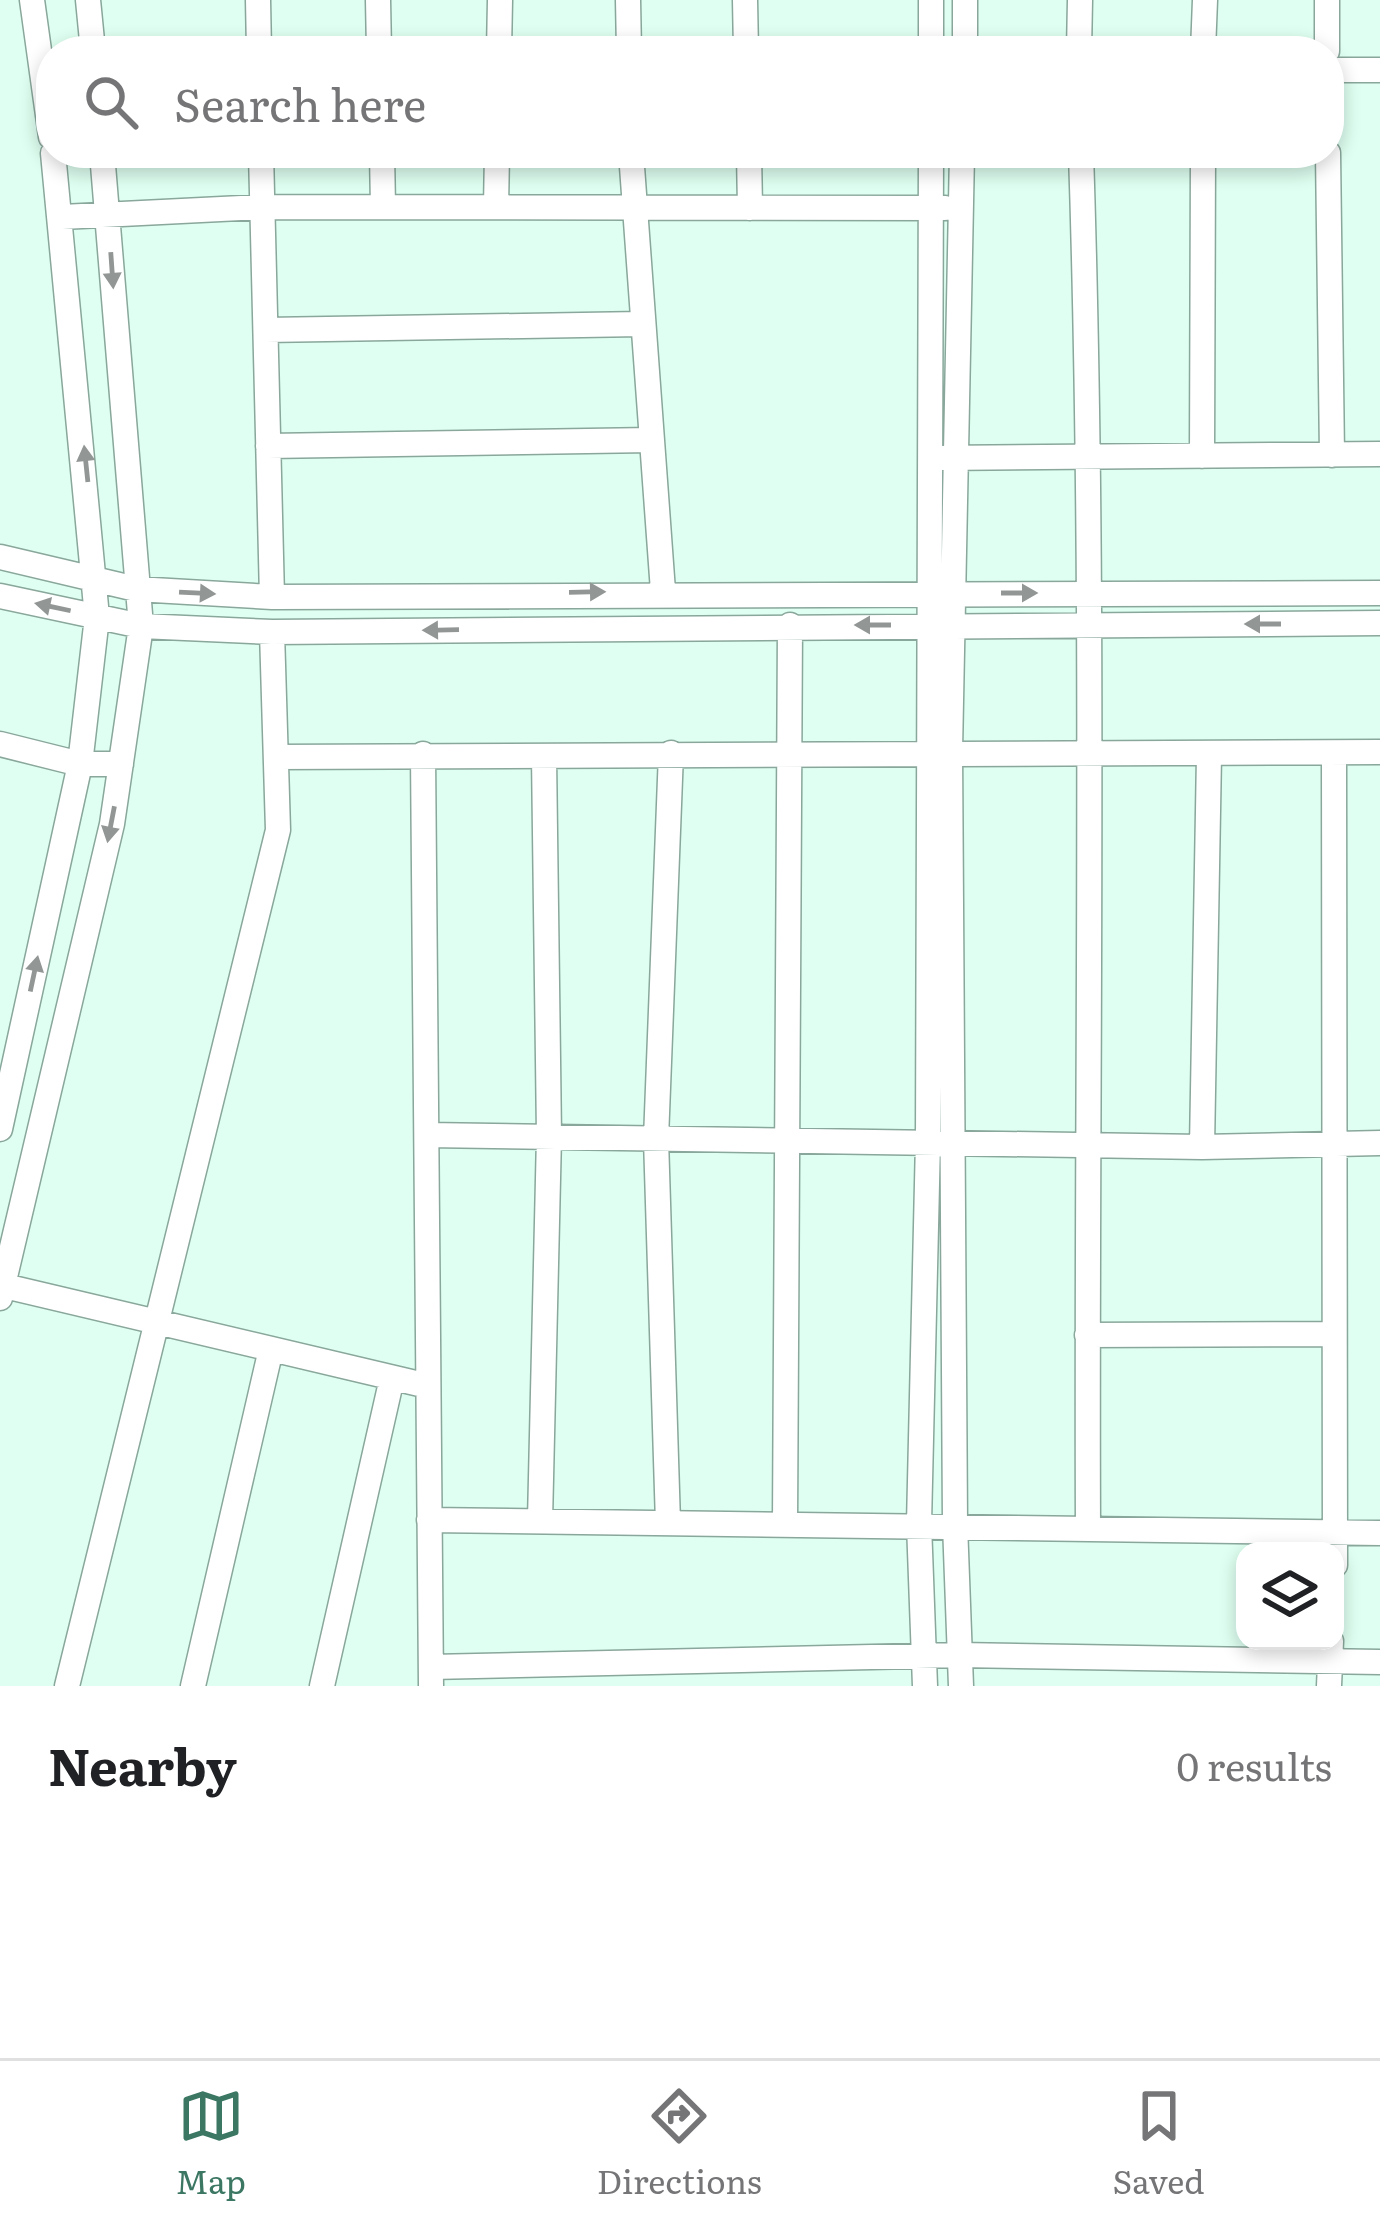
<!DOCTYPE html>
<style>
:root{--surface:#fff;--page:#f6f6f6;--text:#202124;--muted:#757577;--line:#e0e0e0;--accent:#3b7762}
body{margin:0;font-family:Literata,serif;background:var(--page);color:var(--text)}
.controls{position:absolute;right:36px;bottom:36px;display:grid;overflow:hidden;border-radius:24px;box-shadow:0 6px 18px #0003}
.controls button{width:108px;height:108px;display:grid;place-items:center;padding:0;border:0;border-bottom:3px solid var(--line);background:var(--surface);color:var(--text);font:60px sans-serif}
.list{margin:0;padding:0;list-style:none}
h2{display:flex;justify-content:space-between;align-items:center;height:156px;margin:0;padding:0 48px;font-size:51px}
h2 small{font-size:39px;font-weight:400;color:var(--muted)}
.icon{flex:none;width:66px;height:66px;fill:none;stroke:currentColor;stroke-width:2;stroke-linecap:round;stroke-linejoin:round}
.map{position:relative;flex:none;width:1380px;height:1686px;overflow:hidden}
.search{position:absolute;background:var(--surface);box-shadow:0 6px 18px #0003;left:36px;right:36px;top:36px;height:132px;display:flex;align-items:center;gap:30px;box-sizing:border-box;padding:0 42px;border-radius:48px;color:var(--muted);font-size:45px}
.sheet{height:372px;background:var(--surface)}
nav{display:flex;justify-content:space-around;align-items:center;box-sizing:border-box;height:168px;border-top:3px solid var(--line);background:var(--surface);font-size:33px;color:var(--muted)}
nav a{display:grid;justify-items:center;gap:6px}
nav .on{color:var(--accent)}
.map>svg:first-child{display:block}
.lines{fill:none;stroke-linecap:round;stroke-linejoin:round}
.street-casing{stroke:#89a79b;stroke-width:27}
.street{stroke:#fff;stroke-width:24}
.oneway{fill:#929795}
</style>
<div class="map">
<svg width="1380" height="1686" viewBox="0 0 1380 1686">
<rect width="100%" height="100%" fill="#defff1"/>
<g class="lines">
<defs>
<path id="street" d="M32,0l19,137
M88,0l5,51
M258,0l1,51
M378,0l1,51
M628,0l1,51
M745,0l1,51
M931,0v51
M499,51l1,-51
M965,51v-51
M1079,51l1,-51
M1203,51l2,-51
M1327,51v-51
M1329,70h51
M261,153l11,444
M382,153l1,54
M631,153l32,438
M749,153l1,55
M1081,153c15,459 5,917 7,1375
M1328,153l4,302
M496,207l1,-54
M62,217l200,-10 683,1
M266,330l375,-6
M268,446l383,-6
M1202,456l1,-303
M938,458l442,-4
M0,557l136,32 136,8 1108,-4
M0,596l141,30 131,6 1108,-9
M0,744l80,20h41
M1334,753l1,812
M423,754l8,932
M276,757l1104,-5
M0,1129l80,-365 17,-147 -44,-464
M428,1135l774,12 178,-4
M1202,1147l7,-392
M0,1285l428,101
M0,1298l112,-474 29,-198 -39,-473
M1087,1335l247,-1
M429,1520l951,13
M540,1521l9,-385 -5,-380
M668,1523l-12,-384 15,-386
M785,1524l5,-899
M431,1667l528,-12 421,7
M67,1686l211,-856 -6,-198
M193,1686l78,-337
M322,1686l70,-308
M925,1686l-6,-162 9,-383 3,-988
M961,1686l-6,-162 -5,-773 12,-598
M1329,1686l2,-45"/>
</defs>
<!-- street casing -->
<use href="#street" class="street-casing"/>
<!-- street -->
<use href="#street" class="street"/>
</g>
<!-- one-way arrows -->
<defs><path id="oneway-solid" d="M-6-.8H1V-3.2L6.5 0L1 3.2V.8H-6Z" transform="scale(3)"/></defs>
<g class="oneway">
<use href="#oneway-solid" transform="translate(112 270) rotate(86)"/>
<use href="#oneway-solid" transform="translate(86 464) rotate(-96)"/>
<use href="#oneway-solid" transform="translate(587 592) rotate(-1)"/>
<use href="#oneway-solid" transform="translate(197 593) rotate(3)"/>
<use href="#oneway-solid" transform="translate(1019 593)"/>
<use href="#oneway-solid" transform="translate(53 607) rotate(-168)"/>
<use href="#oneway-solid" transform="translate(1263 624) rotate(180)"/>
<use href="#oneway-solid" transform="translate(873 625) rotate(180)"/>
<use href="#oneway-solid" transform="translate(441 630) rotate(179)"/>
<use href="#oneway-solid" transform="translate(111 824) rotate(101)"/>
<use href="#oneway-solid" transform="translate(34 974) rotate(-78)"/>
</g>
</svg>
<div class="controls">
<button><svg class="icon" aria-label="layers" viewBox="0 0 24 24"><path d="M12 4l9 5-9 5-9-5zM3 14l9 5 9-5"/></svg></button>
</div>
<div class="search"><svg class="icon" aria-label="search" viewBox="0 0 24 24"><circle cx="10" cy="10" r="6"/><path d="M15 15l6 6"/></svg>Search here</div>
</div>
<section class="sheet">
<h2>Nearby<small>0 results</small></h2>
<ul class="list">
</ul>
</section>
<nav>
<a class="on"><svg class="icon" aria-label="map" viewBox="0 0 24 24"><path d="M3 6l6-2 6 2 6-2v14l-6 2-6-2-6 2zM9 4v14M15 6v14"/></svg>Map</a>
<a><svg class="icon" aria-label="directions" viewBox="0 0 24 24"><path d="M12 3l9 9-9 9-9-9zM9 14v-3h6M13 9l2 2-2 2"/></svg>Directions</a>
<a><svg class="icon" aria-label="saved" viewBox="0 0 24 24"><path d="M7 4h10v16l-5-4-5 4z"/></svg>Saved</a>
</nav>
